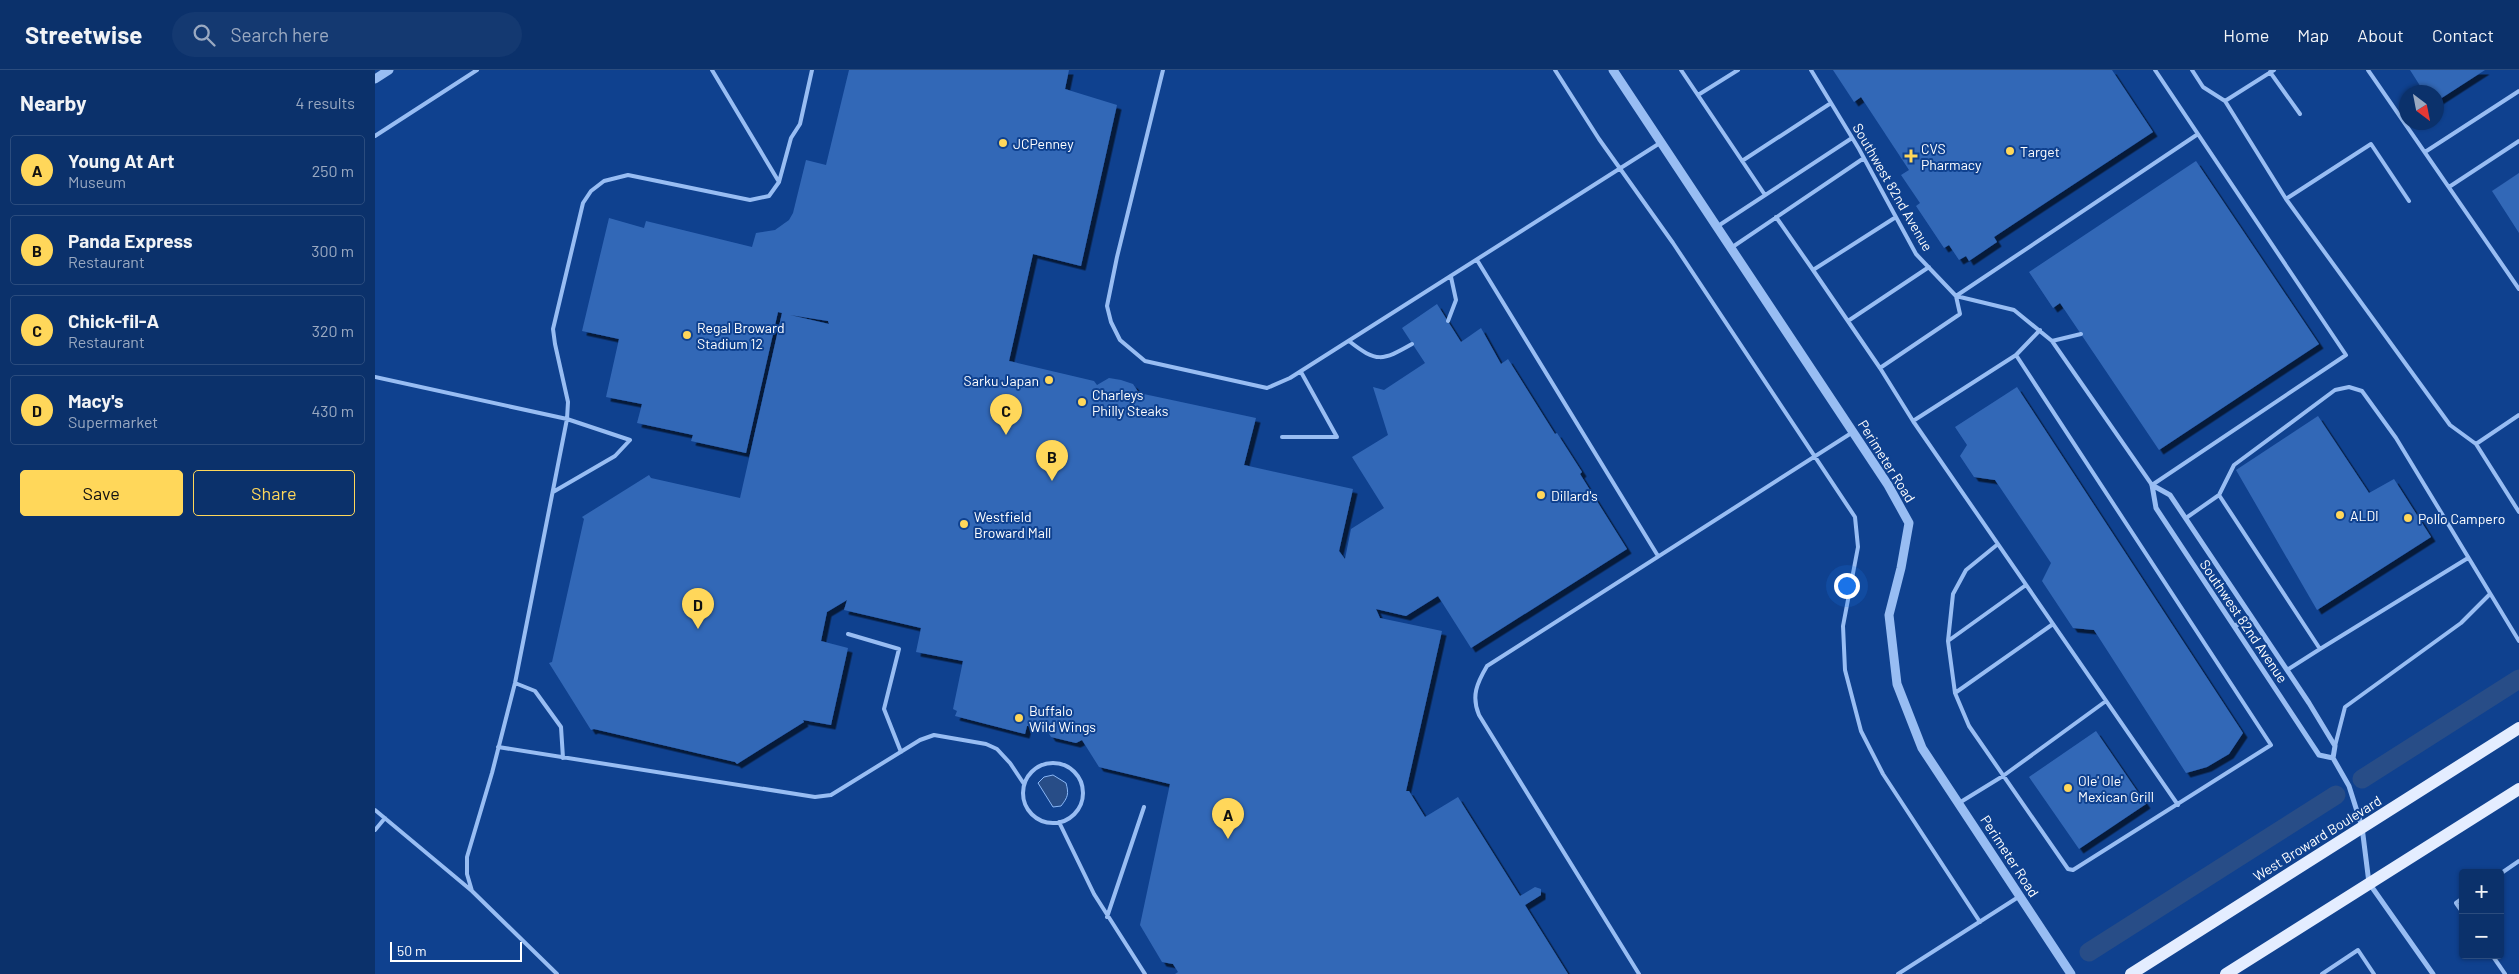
<!DOCTYPE html>
<meta charset="utf-8">
<style>
:root{--surface:#0b316b;--page:#143971;--text:#f1f3f6;--muted:#9aa9c1;--line:#2b4c7e;--accent:#ffd75a}
body{margin:0;font-family:Barlow,sans-serif;background:var(--page);color:var(--text)}
.controls{position:absolute;right:15px;bottom:15px;display:grid;overflow:hidden;border-radius:5px;box-shadow:0 1px 4px #0004}
.controls button{width:45px;height:45px;display:grid;place-items:center;padding:0;border:0;border-bottom:1px solid var(--line);background:var(--surface);color:var(--text);font:25px sans-serif}
.compass{position:absolute;left:2024px;top:15px;width:45px;height:45px;border-radius:50%;background:var(--surface);box-shadow:0 1px 4px #0004;rotate:148deg}
.scale{position:absolute;left:15px;bottom:12px;width:132px;box-sizing:border-box;padding-left:5px;border:2px solid #fff;border-top:0;font-size:14px;line-height:18px;white-space:nowrap;color:#fff;-webkit-text-stroke:4px #0f418f;paint-order:stroke}
.you{position:absolute;left:1471px;top:515px;width:18px;height:18px;margin:-12px;border:4px solid #fff;border-radius:50%;background:#1a73e8;box-shadow:0 0 0 8px #1a73e833}
.badge{display:grid;place-items:center;width:32px;height:32px;border-radius:50%;background:var(--accent);color:#111;font-size:16px;font-weight:700}
.pin{position:absolute;translate:-50% -41px;filter:drop-shadow(0 1px 2px #0008)}
.pin::after{content:'';position:absolute;top:26px;width:18px;height:15px;background:inherit;clip-path:polygon(0 0,100% 0,50% 100%)}
.list{margin:0;padding:0;list-style:none}
h2{display:flex;justify-content:space-between;align-items:center;height:65px;margin:0;padding:0 20px;font-size:21px}
h2 small{font-size:16px;font-weight:400;color:var(--muted)}
.list li{display:grid;grid-template-columns:32px 1fr auto;gap:15px;align-items:center;box-sizing:border-box;height:70px;margin:0 10px 10px;padding:0 10px;border:1px solid var(--line);border-radius:5px}
.list b{display:block;font-size:19px;white-space:nowrap}
.list p{margin:0;font-size:16px;white-space:nowrap;color:var(--muted)}
.list em{font-size:16px;font-style:normal;color:var(--muted)}
.actions{display:flex;gap:10px;padding:15px 20px}
.actions a{flex:1;padding:11px 0;border:1px solid var(--accent);border-radius:5px;text-align:center;font-size:18px;color:var(--accent)}
.actions .main{background:var(--accent);color:#111}
.icon{flex:none;width:28px;height:28px;fill:none;stroke:currentColor;stroke-width:2;stroke-linecap:round;stroke-linejoin:round}
.map{position:relative;flex:none;width:2144px;height:904px;overflow:hidden}
header{display:flex;align-items:center;gap:30px;box-sizing:border-box;height:70px;padding:0 25px;background:var(--surface);border-bottom:1px solid var(--line)}
header strong{font-size:24px}
nav{display:flex;gap:28px;margin-inline-start:auto;font-size:18px}
.search{width:350px;height:45px;background:var(--page);display:flex;align-items:center;gap:12px;box-sizing:border-box;padding:0 18px;border-radius:28px;color:var(--muted);font-size:19px}
main{display:flex}
aside{flex:1;background:var(--surface)}
.map>svg:first-child{display:block}
.water{fill:#284d87;stroke:#89b7f7}
.lines{fill:none;stroke-linecap:round;stroke-linejoin:round}
.canal{stroke:#284d87;stroke-width:19}
.building{fill:#3368b7;fill-rule:evenodd;filter:url(#shadow)}
.service{stroke:#98bdf3;stroke-width:4}
.minor{stroke:#98bdf3;stroke-width:5}
.tertiary{stroke:#98bdf3;stroke-width:9}
.primary{stroke:#e4edff;stroke-width:12}
.poi-dot{fill:#ffd75a;stroke:#0f418f;stroke-width:2}
.labels{text-anchor:middle;dominant-baseline:central;stroke-width:4;stroke-linejoin:round;paint-order:stroke}
.poi-label{font-size:14px;fill:#fff;stroke:#0f418f;text-anchor:start}
.street-label{font-size:14px;fill:#fff;stroke:#0f418f}
</style>
<header>
<strong>Streetwise</strong>
<div class="search"><svg class="icon" aria-label="search" viewBox="0 0 24 24"><circle cx="10" cy="10" r="6"/><path d="M15 15l6 6"/></svg>Search here</div>
<nav><a>Home</a><a>Map</a><a>About</a><a>Contact</a></nav>
</header>
<main>
<aside>
<h2>Nearby<small>4 results</small></h2>
<ul class="list">
<li><span class="badge">A</span><div><b>Young At Art</b><p>Museum</p></div><em>250 m</em></li>
<li><span class="badge">B</span><div><b>Panda Express</b><p>Restaurant</p></div><em>300 m</em></li>
<li><span class="badge">C</span><div><b>Chick-fil-A</b><p>Restaurant</p></div><em>320 m</em></li>
<li><span class="badge">D</span><div><b>Macy's</b><p>Supermarket</p></div><em>430 m</em></li>
</ul>
<div class="actions"><a class="main">Save</a><a>Share</a></div>
</aside>
<div class="map">
<svg width="2144" height="904" viewBox="0 0 2144 904">
<defs>
<filter id="shadow"><feDropShadow dx="4.5" dy="4.5" stdDeviation="0" flood-color="#0009"/></filter>
</defs>
<rect width="100%" height="100%" fill="#0f418f"/>
<!-- water -->
<path class="water" d="M678,705l13,8c3,11 2,14 -5,23l-8,1 -15,-24 6,-6z"/>
<g class="lines">
<!-- canal -->
<path class="canal" d="M1987,709l157,-100
M1714,882l247,-157"/>
</g>
<!-- building -->
<path class="building" d="M474,0h220l-4,19 52,16 -36,161 -48,-12 -24,107 85,20 3,4 12,-7 12,2 12,4 6,9 117,25 -12,47 109,24 -14,62 6,8 6,-30 33,-21 -32,-51 36,-22 -15,-48 11,3 41,-27 -23,-35 35,-24 24,38 20,-14 20,36 7,-5 47,75 2,-1 25,39 -2,2 47,75 -156,99 -33,-52 -32,20 -30,-7 4,9 62,13 -36,160h3l16,26 33,-20 62,99 15,-9 6,2v6l-16,10 43,69h-393l3,-2 -5,-8 -11,-2 -22,-37 30,-141 -71,-17 -17,-27 -6,3 -25,-6 -6,-10 -18,-1 -2,8 -70,-18 2,-5 -4,-2 10,-48 -47,-9 5,-24 -77,-18 3,-10 -20,12 -6,29 27,7 -17,77 -28,-5 1,2 -67,42 -2,-2 -141,-33 -3,1 -42,-67 3,-1 32,-143 -2,-2 67,-42 2,3 89,20 42,-185 -4,-1 -32,141 -55,-12 2,-6 -56,-12 5,-19 -36,-7 13,-58 -37,-8 27,-113 35,10 2,-7 106,26 4,-14 19,-3 14,-10 4,-7 13,-53 20,5zM415,245l38,6 1,3z
M1458,0h279l41,62 -159,105 3,5 -28,19 -3,-5 -7,4 -10,-15 -5,3 -28,-42 4,-3 -19,-28 8,-5 -48,-73 -7,5z
M2035,0h75l-48,31v-9h-13z
M1821,91l123,183 -160,106 -99,-147 -7,5 -24,-36z
M2144,103v60l-27,-42z
M1642,317l226,346 -14,21 -22,13 -21,6 -92,-143 -21,-2 -31,-47 9,-18 -56,-83 -21,-3 -14,-21 7,-11 -12,-18z
M1943,346l51,77 25,-14 37,58 -114,73 -81,-140z
M1721,661l50,73 -67,45 -50,-72z"/>
<g class="lines">
<!-- service -->
<path class="service" d="M337,0l67,112
M788,0l-46,187 -10,49 4,16 9,18 25,21 122,27 23,-10 370,-235
M1180,0l44,69 74,104 182,274 3,30 -15,79 2,44 16,61 22,43 97,148
M1306,0l84,125
M1436,0l48,79 57,105 40,42 58,14 38,31 100,144 194,-130 -191,-285
M1817,0l11,17 22,14
M1899,0l-49,31 61,98 85,-55 38,57
M1993,0l151,219
M1895,2l30,42
M1323,25l40,-25
M0,66l102,-66
M2050,82l94,-61
M1367,91l89,-58
M2074,117l70,-46
M1911,129l164,226 26,19 43,68
M1401,147l37,53
M1343,156l134,-88
M1356,178l133,-90
M1102,190l181,296
M1073,251l8,-21 -5,-23
M1473,251l81,-54
M974,271c28,22 33,20 63,3
M1677,271l29,-7
M1641,285l-103,66 265,384
M1505,298l-67,-98 83,-53
M0,307l192,42 63,21 -15,16 -62,36
M1538,351l-33,-53 80,-54 -4,-18 242,-162
M907,367h55l-36,-65
M2101,374l43,-29
M1844,425l101,154 148,-91
M1811,448l33,-23 15,-30 101,-75 14,-3 13,4 34,47 123,203
M1623,474l-32,26 -13,24 -5,47 7,52 14,33 99,143 5,1 198,-125 -255,-390 24,-25
M473,564l51,15 -15,60 17,43
M1573,571l78,-56
M1912,600l33,-21
M140,613l20,8 26,36 2,31
M1580,623l98,-69
M1960,676l10,-39 116,-84 29,-29
M123,677l317,50 16,-2 89,-55 14,-5 52,9 11,5 13,14 14,21
M648 723a30 30 0 1 1 60 0a30 30 0 1 1-60 0Z
M1584,733l44,-27 103,-75
M0,740l97,81
M684,752l35,72 51,80
M0,760l10,-12
M2125,804l19,-13
M2088,828l-7,5 7,10
M732,847l37,-110
M2117,885l13,19
M182,904l-85,-83 -5,-17v-17l25,-84 23,-90 52,-264 1,-17 -13,-58 -2,-15 30,-126 8,-12 13,-10 24,-6 122,25 19,-4 10,-14 12,-44 9,-14 12,-54
M1264,904l-160,-259c-8,-19 -2,-32 8,-49l366,-234
M1523,904l122,-78
M1947,904l36,-24 16,24"/>
<!-- minor -->
<path class="minor" d="M1777,415l18,10 139,208 26,43 -2,12 16,28 13,41 7,56 64,91
M1777,415l4,23 163,247 14,3
M1860,556l16,-10"/>
<!-- tertiary -->
<path class="tertiary" d="M1238,0l275,415 21,38 -8,45 -12,47 8,69 25,64 149,226
M0,9l14,-9"/>
<!-- primary -->
<path class="primary" d="M1756,904l388,-246
M1851,904l293,-185"/>
</g>
<!-- markers -->
<g class="poi-dot">
<circle cx="628" cy="73" r="5"/>
<circle cx="1635" cy="81" r="5"/>
<path d="M1533.5 78.5h5v5h5v5h-5v5h-5v-5h-5v-5h5z"/>
<circle cx="312" cy="265" r="5"/>
<circle cx="674" cy="310" r="5"/>
<circle cx="707" cy="332" r="5"/>
<circle cx="1166" cy="425" r="5"/>
<circle cx="1965" cy="445" r="5"/>
<circle cx="2033" cy="448" r="5"/>
<circle cx="589" cy="454" r="5"/>
<circle cx="644" cy="648" r="5"/>
<circle cx="1693" cy="718" r="5"/>
</g>
<g class="labels">
<!-- poi labels -->
<g class="poi-label">
<text x="638" y="73">JCPenney</text>
<text x="1546" y="78">CVS<tspan x="1546" dy="16">Pharmacy</tspan></text>
<text x="1645" y="81">Target</text>
<text x="322" y="257">Regal Broward<tspan x="322" dy="16">Stadium 12</tspan></text>
<text x="664" y="310" text-anchor="end">Sarku Japan</text>
<text x="717" y="324">Charleys<tspan x="717" dy="16">Philly Steaks</tspan></text>
<text x="1176" y="425">Dillard's</text>
<text x="1975" y="445">ALDI</text>
<text x="599" y="446">Westfield<tspan x="599" dy="16">Broward Mall</tspan></text>
<text x="2043" y="448">Pollo Campero</text>
<text x="654" y="640">Buffalo<tspan x="654" dy="16">Wild Wings</tspan></text>
<text x="1703" y="710">Ole' Ole'<tspan x="1703" dy="16">Mexican Grill</tspan></text>
</g>
<!-- street labels -->
<g class="street-label">
<text transform="translate(1518 117) rotate(60)">Southwest 82nd Avenue</text>
<text transform="translate(1512 391) rotate(58)">Perimeter Road</text>
<text transform="translate(1869 551) rotate(56)">Southwest 82nd Avenue</text>
<text transform="translate(1942 768) rotate(-32)">West Broward Boulevard</text>
<text transform="translate(1635 786) rotate(57)">Perimeter Road</text>
</g>
</g>
</svg>
<div class="controls">
<button>+</button>
<button>−</button>
</div>
<svg class="compass" viewBox="-18 -18 36 36"><path d="M0-13l5 13h-10z" fill="#e53935"/><path d="M0 13l5-13h-10z" fill="#9aa9c1"/></svg>
<div class="scale">50 m</div>
<div class="you"></div>
<div class="pin badge" style="left:853px;top:769px">A</div>
<div class="pin badge" style="left:677px;top:411px">B</div>
<div class="pin badge" style="left:631px;top:365px">C</div>
<div class="pin badge" style="left:323px;top:559px">D</div>
</div>
</main>
